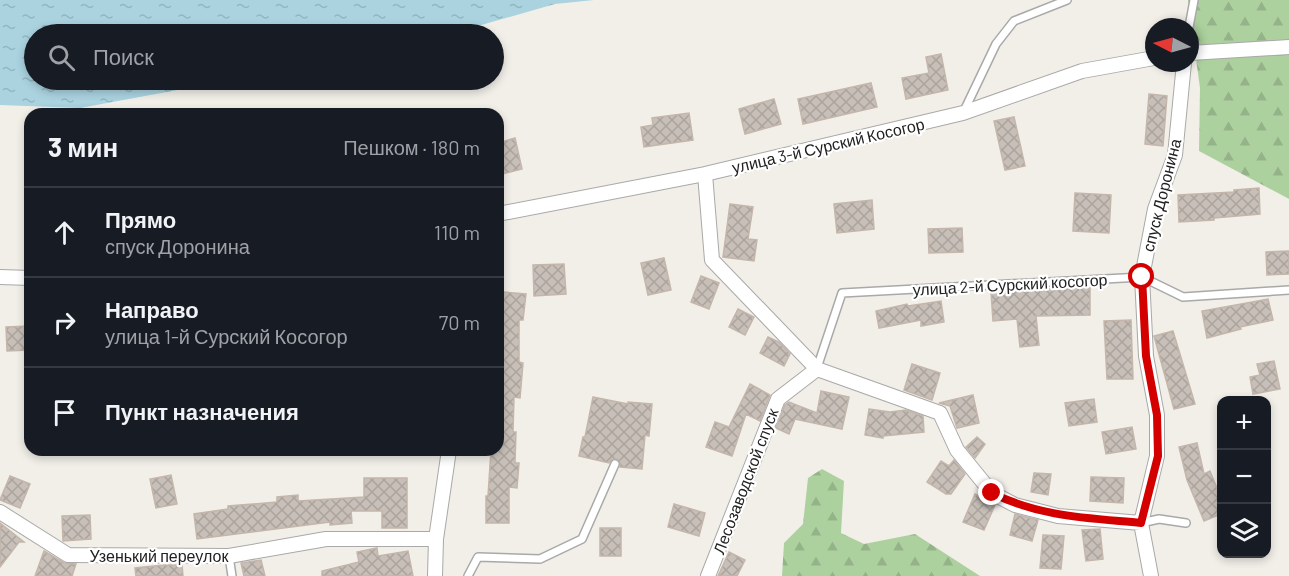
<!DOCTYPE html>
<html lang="ru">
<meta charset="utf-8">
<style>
:root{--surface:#171b24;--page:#242831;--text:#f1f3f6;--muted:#9ea1a6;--line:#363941}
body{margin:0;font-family:Barlow,sans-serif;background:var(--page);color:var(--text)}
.controls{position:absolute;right:18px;bottom:18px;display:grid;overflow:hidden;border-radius:12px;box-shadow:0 3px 9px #0003}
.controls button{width:54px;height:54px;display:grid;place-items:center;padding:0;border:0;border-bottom:2px solid var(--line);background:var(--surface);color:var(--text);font:30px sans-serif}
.compass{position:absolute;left:1145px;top:18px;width:54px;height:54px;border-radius:50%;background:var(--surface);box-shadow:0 3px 9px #0003;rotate:276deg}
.stop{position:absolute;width:18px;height:18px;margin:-14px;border:4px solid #d40000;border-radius:50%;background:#fff}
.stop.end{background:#d40000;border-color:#fff;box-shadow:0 2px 6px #0008}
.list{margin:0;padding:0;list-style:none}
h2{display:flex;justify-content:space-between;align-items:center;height:78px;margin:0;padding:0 24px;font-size:26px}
h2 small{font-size:20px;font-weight:400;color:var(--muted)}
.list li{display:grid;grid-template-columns:39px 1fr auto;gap:18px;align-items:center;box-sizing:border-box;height:90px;padding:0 24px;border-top:2px solid var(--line)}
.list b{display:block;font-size:22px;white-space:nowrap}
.list p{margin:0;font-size:20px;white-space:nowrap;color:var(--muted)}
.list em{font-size:20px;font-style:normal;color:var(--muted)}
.icon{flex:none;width:33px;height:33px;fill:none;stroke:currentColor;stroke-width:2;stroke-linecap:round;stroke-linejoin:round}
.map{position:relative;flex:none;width:1289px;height:576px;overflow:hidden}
.search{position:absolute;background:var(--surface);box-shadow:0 3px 9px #0003;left:24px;top:24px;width:480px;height:66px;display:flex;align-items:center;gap:15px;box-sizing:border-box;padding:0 21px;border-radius:33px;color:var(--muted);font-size:22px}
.panel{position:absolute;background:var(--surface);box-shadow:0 3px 9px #0003;left:24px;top:108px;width:480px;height:348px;border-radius:18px}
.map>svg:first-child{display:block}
.forest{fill:url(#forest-firs)}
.water{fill:url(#water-ripples)}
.building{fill:url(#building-cross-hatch);stroke:#c4b6ab;stroke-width:1.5}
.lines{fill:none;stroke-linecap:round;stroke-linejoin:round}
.service-casing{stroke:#a9a9a9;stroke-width:10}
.minor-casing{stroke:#a9a9a9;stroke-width:16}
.service{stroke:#fff;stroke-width:7}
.minor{stroke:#fff;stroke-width:14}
.route{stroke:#d40000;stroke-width:8}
.labels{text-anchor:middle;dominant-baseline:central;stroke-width:4.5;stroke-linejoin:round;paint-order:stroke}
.street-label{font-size:16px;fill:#222;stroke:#fff}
</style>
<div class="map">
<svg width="1289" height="576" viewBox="0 0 1289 576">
<defs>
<pattern id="forest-firs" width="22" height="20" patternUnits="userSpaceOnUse" patternTransform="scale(1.5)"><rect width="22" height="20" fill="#add19e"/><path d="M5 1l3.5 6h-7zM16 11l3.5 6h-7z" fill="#95b388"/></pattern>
<pattern id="water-ripples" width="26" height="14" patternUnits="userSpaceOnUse" patternTransform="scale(1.5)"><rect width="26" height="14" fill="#aad3df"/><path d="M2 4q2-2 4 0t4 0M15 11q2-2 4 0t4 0" fill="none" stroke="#92b5bf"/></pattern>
<pattern id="building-cross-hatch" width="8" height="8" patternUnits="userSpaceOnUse" patternTransform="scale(1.5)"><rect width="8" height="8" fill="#c7bfb8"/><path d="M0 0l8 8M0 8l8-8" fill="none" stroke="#aba49e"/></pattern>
</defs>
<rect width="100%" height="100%" fill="#f2efe9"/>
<!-- forest -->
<path class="forest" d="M1188,0h101v199l-90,-48 1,-63z
M822,469l22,12 -3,52 23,11 51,-10 65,42h-198l2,-33 19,-19 5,-46z"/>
<!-- water -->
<path class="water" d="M0,0h594l-39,4 -105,30h-416v46h198l-152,28 -80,-3z"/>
<!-- building -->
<path class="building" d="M941,54l7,36 -42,9 -4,-21 27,-5 -3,-16z
M871,83l6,24 -74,17 -5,-25z
M1149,94l18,2 -4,50 -18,-2z
M774,99l7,25 -36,10 -6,-25z
M689,113l4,27 -49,7 -3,-20 12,-2 -1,-7z
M1014,117l11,49 -20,4 -11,-49z
M515,138l7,31 -24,6v-32z
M1259,188l1,26 -46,4v2l-35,2 -1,-27 56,-3v-2z
M1075,193l36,2 -2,38 -36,-2z
M872,200l2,29 -37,4 -3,-29z
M730,204l23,3 -5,32 9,1 -3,21 -31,-4z
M962,228l1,24 -34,1 -1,-24z
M1289,251v23l-22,1 -1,-23z
M664,258l7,32 -23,5 -7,-32z
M564,264l2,30 -32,2 -1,-31z
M701,276l18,7 -10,26 -18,-7z
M1057,288h33v27l-54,1 3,29 -19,2 -3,-28 -24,2 -2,-29z
M503,292l23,2 -3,26h-4v42l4,1 -3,35 -6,-1 -1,35h3l-1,31h4l-2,25 -8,-1v36h-23v-27h2l3,-46h7v-89h2z
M1268,299l5,21 -33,7 1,2 -34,9 -5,-27z
M941,301l3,21 -23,4v-6l-42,8 -3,-17 31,-7 1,2z
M738,309l16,8 -9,18 -16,-8z
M1131,320l2,59h-26l-3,-58z
M30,326v24l-23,1 -1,-24z
M1173,331l22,73 -21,5 -20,-73z
M768,337l11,5 11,12 -6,12 -24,-13z
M1274,361l6,28 -27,5 -3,-17 10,-2 -3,-11z
M912,364l28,9 -8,27 -28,-10z
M750,384l20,11 -10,26 -14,-7 -14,42 -26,-9 9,-25 14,5z
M821,391l28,6 -7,32 -47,-10 -6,15 -13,-6 9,-23 4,-3 28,11z
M973,395l6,28 -22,5 -7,-22 -11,-3z
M593,397l35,7v-2l24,2 -3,32 -4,-1 -3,34 -22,-2v-4l-3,-4h-5l-3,4 -30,-7 4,-19h2z
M1094,399l3,23 -28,4 -4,-23z
M869,409l21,3 16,-2 17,6 1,16 -41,4v2l-18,-3z
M1132,427l4,22 -30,5 -4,-22z
M977,437l8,7 -10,14 -9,-11z
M1197,443l7,31 6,-3 11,27v16l-17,7 -17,-41 -8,-33z
M954,460l11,14 -14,20h-5l-19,-12 14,-21 8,5z
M1034,473l17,1 -3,21 -17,-3z
M171,475l6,29 -21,4 -6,-29z
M10,476l20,8 -10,24 -20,-8z
M1091,477l33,1 -1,25 -33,-2z
M364,478h43v50h-25v-17h-31l1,12 -22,2v-3l-133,17 -3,-25 34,-5v-3l49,-4v-5l21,-2v6l66,-4z
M975,494l20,11 -11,25 -21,-8z
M674,504l31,9 -6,23 -31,-9z
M1015,514l23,6 -6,21 -22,-6z
M90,515l1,24 -28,2 -1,-25z
M0,523l24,19h-5l-19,25z
M600,528h21v28h-21z
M1100,529l3,30 -17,2 -4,-31z
M1043,535l21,1 -3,33 -21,-1z
M377,548l1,8 30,-5 5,25h-91v-5l37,-9 -2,-10z
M44,551l20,12 12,1 -4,12h-37z
M729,552l16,8 -8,16h-19z
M261,560l4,16h-21l-3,-13z
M164,565h18l1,11h-47l-1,-8z"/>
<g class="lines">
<defs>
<path id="service" d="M1189,27l5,-27
M964,111l32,-67 18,-23 53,-21
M817,368l25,-75 300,-16 41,20 106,-7
M1141,523l18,-4 27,4
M229,556l3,20
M468,576l10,-19 62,2 42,-20 33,-75"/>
<path id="minor" d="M1190,53l99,-6
M705,174l7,86 105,109 123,44 17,37 35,43 23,12 43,11 83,7
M498,214l207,-40 258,-61 119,-42 72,-13
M0,277l30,1
M0,512l68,43 161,1 97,-17h110
M435,576l1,-37 13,-89
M708,576l70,-177 39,-30
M1151,576l-10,-53 16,-67v-41l-11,-59 -4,-79 13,-68 20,-54 9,-92"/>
</defs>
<!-- service casing -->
<use href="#service" class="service-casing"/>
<!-- minor casing -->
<use href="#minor" class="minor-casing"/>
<!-- service -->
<use href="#service" class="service"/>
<!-- minor -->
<use href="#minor" class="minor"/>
</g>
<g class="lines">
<!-- route -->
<path class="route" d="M992,493c48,24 97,25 149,30l17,-67 -1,-41 -11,-59 -4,-79"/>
</g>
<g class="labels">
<!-- street labels -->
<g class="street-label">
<text transform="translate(828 145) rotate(-13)">улица 3-й Сурский Косогор</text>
<text transform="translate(1161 195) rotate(-76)">спуск Доронина</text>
<text transform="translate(1010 284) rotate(-3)">улица 2-й Сурский косогор</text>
<text transform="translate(745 481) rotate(-69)">Лесозаводской спуск</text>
<text x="159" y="555">Узенький переулок</text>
</g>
</g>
</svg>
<div class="controls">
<button>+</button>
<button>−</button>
<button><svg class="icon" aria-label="layers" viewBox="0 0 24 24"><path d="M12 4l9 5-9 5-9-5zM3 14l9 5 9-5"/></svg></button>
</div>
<svg class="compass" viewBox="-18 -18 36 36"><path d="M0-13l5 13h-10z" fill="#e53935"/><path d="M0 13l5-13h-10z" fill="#9ea1a6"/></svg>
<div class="stop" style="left:1142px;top:277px"></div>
<div class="stop end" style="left:992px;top:493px"></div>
<div class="search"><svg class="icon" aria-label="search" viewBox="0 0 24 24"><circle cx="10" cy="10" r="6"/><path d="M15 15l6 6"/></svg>Поиск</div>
<section class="panel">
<h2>3 мин<small>Пешком · 180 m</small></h2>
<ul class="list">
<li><svg class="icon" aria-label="ahead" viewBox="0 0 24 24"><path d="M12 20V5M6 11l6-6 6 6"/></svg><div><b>Прямо</b><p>спуск Доронина</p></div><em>110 m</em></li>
<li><svg class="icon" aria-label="right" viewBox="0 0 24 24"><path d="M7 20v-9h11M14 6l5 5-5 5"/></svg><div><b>Направо</b><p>улица 1-й Сурский Косогор</p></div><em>70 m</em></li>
<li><svg class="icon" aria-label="arrive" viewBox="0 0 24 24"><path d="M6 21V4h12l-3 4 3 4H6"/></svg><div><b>Пункт назначения</b></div></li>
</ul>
</section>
</div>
